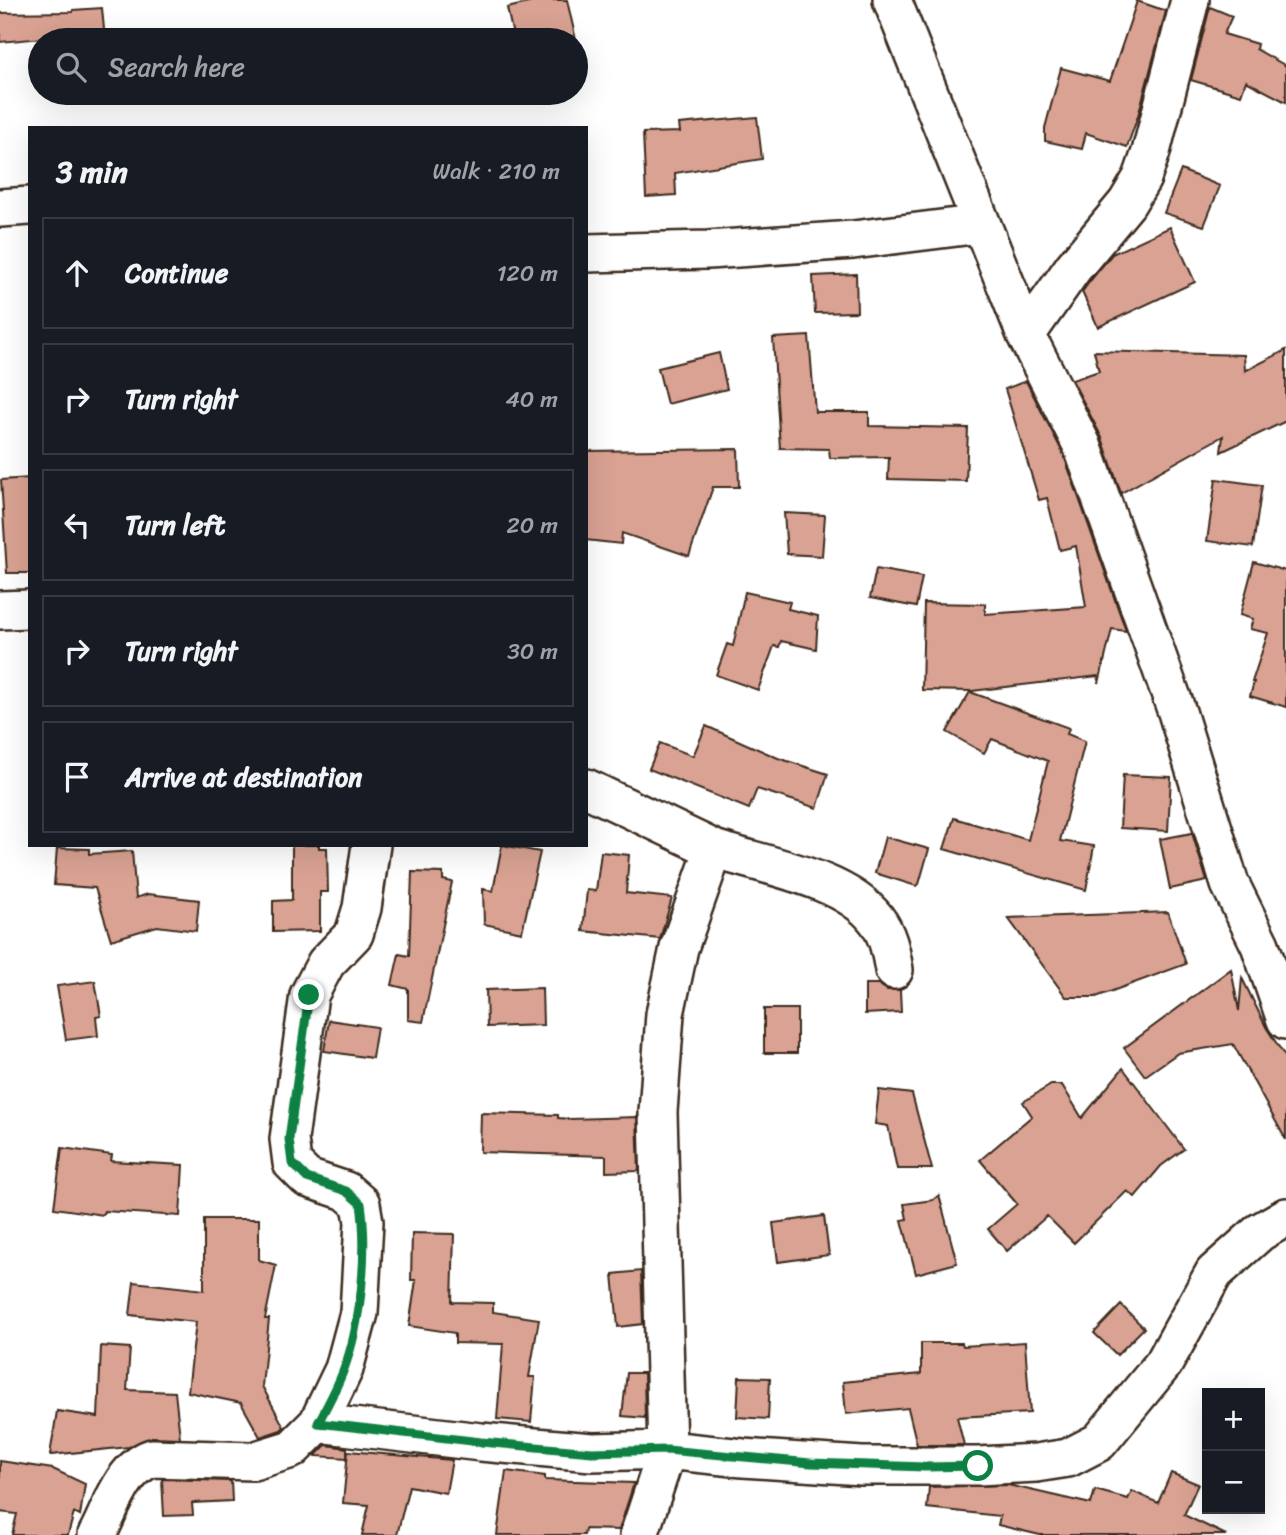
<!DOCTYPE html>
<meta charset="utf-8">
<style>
:root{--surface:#171b24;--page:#242831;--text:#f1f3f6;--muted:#9ea1a6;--line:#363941}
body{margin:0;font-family:Sriracha,sans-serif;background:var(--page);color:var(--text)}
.controls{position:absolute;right:21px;bottom:21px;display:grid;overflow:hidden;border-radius:0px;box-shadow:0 7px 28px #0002}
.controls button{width:63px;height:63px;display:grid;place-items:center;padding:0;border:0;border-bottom:2px solid var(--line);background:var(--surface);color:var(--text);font:35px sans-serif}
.stop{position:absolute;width:21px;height:21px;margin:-16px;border:5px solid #0b8043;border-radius:50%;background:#fff}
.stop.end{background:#0b8043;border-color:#fff;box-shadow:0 2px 7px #0008}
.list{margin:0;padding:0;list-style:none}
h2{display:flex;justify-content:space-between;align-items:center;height:91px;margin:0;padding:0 28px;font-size:30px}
h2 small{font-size:23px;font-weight:400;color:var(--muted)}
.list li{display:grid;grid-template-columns:46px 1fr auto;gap:21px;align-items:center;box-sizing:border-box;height:112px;margin:0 14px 14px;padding:0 14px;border:2px solid var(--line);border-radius:0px}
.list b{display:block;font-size:26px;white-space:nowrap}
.list em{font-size:23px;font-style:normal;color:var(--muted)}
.icon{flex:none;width:38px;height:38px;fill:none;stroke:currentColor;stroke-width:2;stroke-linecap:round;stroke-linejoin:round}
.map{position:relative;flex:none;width:1286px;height:1535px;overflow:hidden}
.search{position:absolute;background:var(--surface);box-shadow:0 7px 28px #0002;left:28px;top:28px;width:560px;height:77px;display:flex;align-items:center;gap:18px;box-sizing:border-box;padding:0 24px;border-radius:38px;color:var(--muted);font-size:26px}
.panel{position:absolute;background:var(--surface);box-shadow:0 7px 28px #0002;left:28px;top:126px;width:560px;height:721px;border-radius:0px}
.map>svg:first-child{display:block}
.building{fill:#d9a293;stroke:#3b2a1e;stroke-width:2}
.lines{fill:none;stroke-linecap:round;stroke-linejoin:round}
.minor-casing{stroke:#3b2a1e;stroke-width:42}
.minor{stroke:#fff;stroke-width:37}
.route{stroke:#0b8043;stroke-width:9}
</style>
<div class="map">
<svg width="1286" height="1535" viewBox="0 0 1286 1535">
<rect width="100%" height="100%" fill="#fff"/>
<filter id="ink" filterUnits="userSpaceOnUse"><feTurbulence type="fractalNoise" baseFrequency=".0143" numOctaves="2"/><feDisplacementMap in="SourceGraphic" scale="14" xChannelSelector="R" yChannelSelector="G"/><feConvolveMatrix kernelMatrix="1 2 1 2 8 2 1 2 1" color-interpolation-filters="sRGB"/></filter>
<g filter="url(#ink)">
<!-- building -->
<path class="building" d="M541,0h26l9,40h-62l-7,-32z
M1137,1l29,10 -28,105 -11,31 -41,-14 -4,16 -37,-8v-13l16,-60 49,13z
M1210,7l22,9 -8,18 33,10 -1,5 30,17v36l-40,-21 -5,14 -50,-15z
M102,8l3,32h-29l-1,-5 -75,7v-29l73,-1v-2z
M757,117l5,42 -87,14 1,22 -30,2 -3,-64 37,-1 -1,-8z
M1181,170l39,16 -16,40 -40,-13z
M1170,227l25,55 -97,45 -16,-35 8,-11 22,-27z
M856,274l1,38 -42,1 -2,-37z
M809,336l6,76h54v14l99,2 -2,53 -78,-2 1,-22 -59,1 -1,-9 -49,-1 -7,-110z
M1286,350v71l-65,31 2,-16 -102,57 -19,-55 -30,-58 27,-9 -5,-20 150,4 1,16z
M719,353l8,36 -60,15 -9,-36z
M1026,381l37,72 63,178 -14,-2 -13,54 -1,-7 -126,15 -50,-1 2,-87 61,1v10l101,-7 -10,-61 -16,4 -13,-52 -8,2 -34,-111z
M738,449l1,38h-26l-24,69 -67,-23 -1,11 -35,-4v-89z
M30,478v95h-23l-6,-93z
M1216,479l46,6 -9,62 -46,-6z
M784,513l41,2 -3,41 -35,-2z
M1254,562l32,9v136l-36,-11 4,-14h-2l16,-49 -18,-4 3,-10 -13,-4z
M876,569l46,8 -6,30 -46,-9z
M745,592l45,10 -2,7 30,7 -2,33 -35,-8 -2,6 -5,-1 -16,44 -42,-15 11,-31 6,2z
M970,692l99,36 -2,6 18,7 -25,100 34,5 -8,44 -142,-41 10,-31 74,22 20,-79 -56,-22 -8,14 -37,-21z
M706,726l72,32 50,16 -11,34 -60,-19 -8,20 -100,-40 11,-26 33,13z
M1123,775l48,2 -3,54 -48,-3z
M1192,833l15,48 -37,8 -10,-50z
M885,837l44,12 -10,35 -3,2 -41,-13z
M292,845h27v3h8l1,44h-8v39l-47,1v-31l19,-1z
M502,845l38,7 -18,80 -38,-8 -1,-35 10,2z
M57,848l32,1v5l43,-3 4,47 12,-4 51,6 -3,31 -39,-5 -46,14 -16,-52 -41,-3z
M601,852l28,3 -3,38 46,5 -12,41 -77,-8 4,-41 9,1z
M412,872l31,1v7l9,2 -29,140 -15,-2v-31l-16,-4 7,-31 10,2z
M1168,912l18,52 -90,33h-30l-58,-79z
M1231,969l8,42 3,-33 24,49 20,31v82l-53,-96 -55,9 -33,23 -21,-28z
M95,981l6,35 -5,1 2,19 -32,4 -9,-54z
M865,984h13l9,6h13l1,22 -36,2z
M542,988l1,37 -56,2 -1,-37z
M764,1009h33v44h-33z
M329,1020l48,7 -5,31 -48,-7z
M1123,1068l61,81 -23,17 -26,31 -8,-6 -53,52 -27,-27 -40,35 -19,-22 29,-25 -37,-44 52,-44 -9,-14 28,-17h11l20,33z
M879,1090l33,4 20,75h-35l-9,-43 -13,-2z
M481,1113l77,2v3l12,1 67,-2 2,54 -33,1v-16l-126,-4z
M62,1148l50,7 -1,6 72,4 -3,51 -76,-5 -1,4 -49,-7z
M939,1195l18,68 -41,11 -14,-54 5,-1 -3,-15 29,-4z
M824,1216l5,39 -51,7 -5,-39z
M204,1219h55v41l17,5 -11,54h4l-7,67 22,41 -3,3 -21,7 -19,-34 -53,-11 8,-70 -66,-7 4,-33 70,8z
M412,1233l42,1 -2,68 41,1v9l46,7 -10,58h6l-4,45 -34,-3 6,-75 -48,-1v-10l-46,-7 7,-46h-5z
M641,1271l2,53 -25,3 -5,-53z
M1121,1305l23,23 -27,27 -23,-22z
M1025,1342l5,71 -73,4 7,28h-47l-9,-37 -62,6 -3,-32 78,-8v-31h41l1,3z
M101,1346l29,2 -3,42 48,2 5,46 -28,-1 -23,10 -79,8 7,-44 41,6z
M627,1373h17l1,45 -23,-2z
M739,1377l31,1 -2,41 -31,-2z
M326,1445l21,3v10l-32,-2z
M348,1451l104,9 -6,33 -37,-7 -12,49h-35l7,-30 -26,-2z
M0,1461l53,8 32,15 -5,32 -6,-3 -6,22h-56l5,-21 -17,-2z
M506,1471l39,5v4l89,3 -15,47 -34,-1 -1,6h-87z
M1171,1473l27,11 -14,31 42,20h-186l-42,-10 2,-9 -73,-8 2,-21 79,-2 83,19 4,-14 33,9 4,-8 26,12z
M162,1479l69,2 1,20 -40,2 1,12 -29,1z"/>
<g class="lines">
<defs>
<path id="minor" d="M892,0l134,335 56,110 95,267 53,172 30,61 26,75
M0,208l30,-2
M586,253l122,-3 145,-10 128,-16
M1026,335l47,-67 54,-65 15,-25 9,-26 39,-152
M0,610l30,-1
M586,788l128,61
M318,1423l163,19 111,10 75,-2 76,8 119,8h116l58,-3 32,-5 31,-16 65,-79 50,-90 46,-41 26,-15
M97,1535c14,-26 25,-67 55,-77l101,3 39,-12 26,-26 26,-54 15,-56 5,-91 -3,-18 -15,-13 -39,-13 -15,-15 -3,-24 20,-144 17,-32 28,-29 8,-26 9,-63
M639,1535l28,-85 -9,-338 7,-98 14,-66 35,-99c48,16 131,29 162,70 12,15 15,34 18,51"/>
</defs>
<!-- minor casing -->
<use href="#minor" class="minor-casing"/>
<!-- minor -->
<use href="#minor" class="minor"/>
</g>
</g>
<g class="lines" filter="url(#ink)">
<!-- route -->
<path class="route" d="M309,995l-20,144 3,24 15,15 39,13 15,13c7,48 0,120 -17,165 -7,19 -17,37 -26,54l163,19 111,10 75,-2 144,13 114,4 53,-1"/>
</g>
</svg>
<div class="controls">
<button>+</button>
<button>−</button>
</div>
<div class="stop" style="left:978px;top:1466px"></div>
<div class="stop end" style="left:309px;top:995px"></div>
<div class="search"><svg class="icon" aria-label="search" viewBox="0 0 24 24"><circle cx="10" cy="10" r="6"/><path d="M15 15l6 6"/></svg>Search here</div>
<section class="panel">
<h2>3 min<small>Walk · 210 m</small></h2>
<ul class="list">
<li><svg class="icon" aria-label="ahead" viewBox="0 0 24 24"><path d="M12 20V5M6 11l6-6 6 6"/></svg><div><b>Continue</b></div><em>120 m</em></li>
<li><svg class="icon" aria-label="right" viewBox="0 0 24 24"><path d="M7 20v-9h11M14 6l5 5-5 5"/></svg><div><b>Turn right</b></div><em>40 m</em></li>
<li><svg class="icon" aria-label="left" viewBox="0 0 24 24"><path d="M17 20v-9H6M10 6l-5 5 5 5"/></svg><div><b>Turn left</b></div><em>20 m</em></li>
<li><svg class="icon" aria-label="right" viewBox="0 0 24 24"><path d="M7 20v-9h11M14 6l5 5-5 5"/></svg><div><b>Turn right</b></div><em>30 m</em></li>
<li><svg class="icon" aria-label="arrive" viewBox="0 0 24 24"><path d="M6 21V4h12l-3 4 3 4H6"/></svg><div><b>Arrive at destination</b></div></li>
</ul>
</section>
</div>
